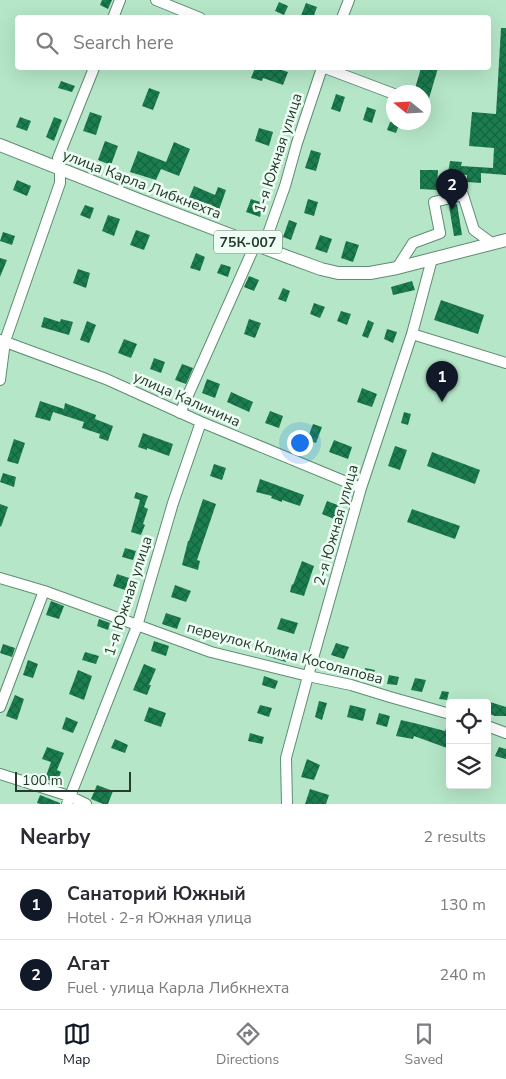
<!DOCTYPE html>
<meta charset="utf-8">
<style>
:root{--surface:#fff;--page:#f2f2f3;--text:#2b2b33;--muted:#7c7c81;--line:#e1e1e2;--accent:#111827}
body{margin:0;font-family:"Nunito Sans",sans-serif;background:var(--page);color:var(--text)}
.controls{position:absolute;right:15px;bottom:15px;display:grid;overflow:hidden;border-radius:5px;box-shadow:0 5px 20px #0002}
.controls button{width:45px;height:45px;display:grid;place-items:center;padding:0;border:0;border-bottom:1px solid var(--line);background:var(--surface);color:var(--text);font:25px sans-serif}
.compass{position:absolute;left:386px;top:85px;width:45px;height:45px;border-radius:50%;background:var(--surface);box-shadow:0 5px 20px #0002;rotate:288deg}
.scale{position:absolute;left:15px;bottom:12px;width:116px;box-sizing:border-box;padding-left:5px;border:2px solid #273b2f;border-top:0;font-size:14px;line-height:18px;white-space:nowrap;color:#273b2f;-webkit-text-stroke:4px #effef4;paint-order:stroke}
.you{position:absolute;left:299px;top:442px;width:18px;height:18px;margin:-12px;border:4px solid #fff;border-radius:50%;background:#1a73e8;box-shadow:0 0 0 8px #1a73e833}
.badge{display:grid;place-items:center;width:32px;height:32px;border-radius:50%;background:var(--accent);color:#fff;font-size:16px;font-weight:700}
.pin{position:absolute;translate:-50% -41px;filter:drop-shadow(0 1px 2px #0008)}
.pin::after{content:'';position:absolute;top:26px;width:18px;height:15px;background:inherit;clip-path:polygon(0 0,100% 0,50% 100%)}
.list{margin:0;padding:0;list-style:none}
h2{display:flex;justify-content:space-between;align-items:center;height:65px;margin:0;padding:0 20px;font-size:21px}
h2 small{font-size:16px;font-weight:400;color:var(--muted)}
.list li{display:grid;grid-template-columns:32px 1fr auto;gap:15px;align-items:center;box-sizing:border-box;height:70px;padding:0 20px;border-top:1px solid var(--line)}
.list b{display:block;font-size:19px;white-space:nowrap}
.list p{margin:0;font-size:16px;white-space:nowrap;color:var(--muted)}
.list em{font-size:16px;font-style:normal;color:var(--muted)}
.icon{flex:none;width:28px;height:28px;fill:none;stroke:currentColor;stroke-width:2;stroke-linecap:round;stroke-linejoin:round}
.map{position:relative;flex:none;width:506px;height:804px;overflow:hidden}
.search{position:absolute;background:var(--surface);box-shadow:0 5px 20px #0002;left:15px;right:15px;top:15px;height:55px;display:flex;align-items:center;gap:12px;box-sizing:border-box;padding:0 18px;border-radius:5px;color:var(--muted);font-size:19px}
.sheet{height:205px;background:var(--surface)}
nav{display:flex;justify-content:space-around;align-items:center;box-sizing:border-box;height:70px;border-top:1px solid var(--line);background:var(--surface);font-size:14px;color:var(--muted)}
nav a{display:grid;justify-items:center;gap:2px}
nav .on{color:var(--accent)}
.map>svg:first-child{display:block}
.building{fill:url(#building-cross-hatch)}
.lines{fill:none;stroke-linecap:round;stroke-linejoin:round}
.minor-casing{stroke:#5f8d72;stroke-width:12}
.major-casing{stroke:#5f8d72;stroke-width:14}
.minor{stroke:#fff;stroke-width:10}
.major{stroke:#fff;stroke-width:12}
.labels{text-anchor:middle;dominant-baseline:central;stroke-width:5;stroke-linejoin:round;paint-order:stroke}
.shield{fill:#effef4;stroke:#63766a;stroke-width:1}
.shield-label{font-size:14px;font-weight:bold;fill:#273b2f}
.street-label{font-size:15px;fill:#273b2f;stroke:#effef4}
</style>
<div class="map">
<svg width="506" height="804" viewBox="0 0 506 804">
<defs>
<pattern id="building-cross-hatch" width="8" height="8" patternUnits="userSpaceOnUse" patternTransform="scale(1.25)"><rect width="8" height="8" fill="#1b7e50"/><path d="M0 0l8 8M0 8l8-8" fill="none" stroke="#176340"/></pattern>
</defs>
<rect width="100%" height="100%" fill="#b5e6c8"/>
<!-- building -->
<path class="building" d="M102,0h10l-4,9 -8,-4z
M279,2l9,4 -4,9 -9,-4z
M306,3l11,4 -4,11h-13z
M501,28h5v147l-25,-2v10l-14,-1v-7l-19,-2 2,-12 12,1 -1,4 32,2 1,-20 -25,-2 3,-34 24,2z
M255,68h20l13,4 -5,13 -20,-7 -1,3 -11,-3z
M421,68h17l-13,44 -1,-1v-19h-10z
M61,81l14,5 -3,6 -14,-4z
M149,88l11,4 -7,18 -11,-4z
M336,94l9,3 -5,15 -9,-3z
M367,107l9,3 -4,13 -9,-3z
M90,112l12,4 -6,19 -13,-4z
M20,117l11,4 -4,10 -11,-4z
M54,117l8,3 -8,21 -8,-4z
M390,122h10l-4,11 -9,-3z
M259,128l14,4 -4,14 -14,-5z
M105,141l13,5 -7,19 -13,-5z
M174,142l16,7 -11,27 -18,-7 -5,11 -26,-8 8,-21 28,11z
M311,150l10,3 -5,18 -11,-3z
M420,170h18l-1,20 -17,-1z
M17,180l14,6 -4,10 -14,-6z
M194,186l21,9 3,-8 8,3 -7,20 -8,-3 1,-2 -23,-7z
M251,199l12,4 -3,14 -14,-5z
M308,199l10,3 -4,14 -10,-3z
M457,204l5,31 -8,1 -5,-30z
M85,205l9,3 -4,11 -10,-4z
M108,215l12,4 -6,17 -12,-5z
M289,220l8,3 -6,17 -8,-3z
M136,230l14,5 -6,15 -14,-5z
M3,232l12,4 -3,9 -12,-4z
M320,235l12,4 -5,14 -12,-4z
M346,241l13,4 -6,17 -12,-4z
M196,253l9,4 -5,14 -10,-3z
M0,258l7,2 -7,17z
M221,264l10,3 -3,10 -11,-4z
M78,269l12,4 -4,15 -13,-5z
M249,276l10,4 -5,11 -10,-4z
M412,281l3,9 -22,5 -2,-8z
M283,288l7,3 -4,11 -8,-3z
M441,300l43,15 -6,19 -44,-14z
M314,303l11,4 -5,11 -10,-4z
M341,311l10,3 -4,11 -10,-4z
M44,317l16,5 1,-3 12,3 -4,13 -28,-8z
M249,319l12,4 -6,15 -11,-4z
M368,320l6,3 -6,15 -6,-2z
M87,321l9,4 -7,18 -9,-3z
M387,329l10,3 -4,11 -9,-4z
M124,339l13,5 -6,14 -13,-5z
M154,358l11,4 -4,11 -11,-4z
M182,364l11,4 -7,16 -11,-4z
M207,379l13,5 -5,14 -13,-5z
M362,388l15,6 -5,13 -15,-5z
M231,392l22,10 -4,10 -22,-10z
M40,401l24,8 1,-6 31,12 -1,4 18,7 -5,15 -9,-3 1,-4 -18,-6 2,-6 -31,-10 -3,9 -15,-4z
M270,411l13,5 -4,12 -14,-5z
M404,412l7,2 -3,11 -7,-2z
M313,424l9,3 -6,16 -9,-3z
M143,433l30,11 -4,12 -22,-8v2l-9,-3z
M14,439l11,4 -7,21 -11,-3z
M334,440l18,7 -4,12 -19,-7z
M395,446l12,4 -7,20 -12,-4z
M432,452l48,18 -5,14 -48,-18z
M214,464l12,4 -4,12 -12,-4z
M3,473l13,4 -2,10 -14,-5z
M260,479l44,16 -4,11 -18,-6v2l-11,-4 1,-2 -16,-4z
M136,492l12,4 -4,11 4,2 -5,15 2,1 -4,10 -10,-3 9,-32 -6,-2z
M203,499l13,5 -19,56 3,1 -2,9 -16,-5 6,-24h1z
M327,501l13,5 -6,13 -12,-5z
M0,504l8,3 -7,20 -1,-1z
M412,509l48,17 -5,13 -48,-17z
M125,548l11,3 -3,9 -11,-3z
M302,561l12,5 -10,30 -14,-4 2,-8 1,1z
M117,574l12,4 -4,12 -12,-4z
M175,585l16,6 -5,11 -15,-5z
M51,601l13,5 -5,13 -13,-4z
M166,613l15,5 -4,11 -15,-5z
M281,618l17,5 -4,11 -17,-5z
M99,619l11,4 -2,7 -11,-4z
M154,641l15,5 -3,10 -15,-5z
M336,643l13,4 -5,12 -13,-4z
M3,644l12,4 -3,9 -12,-4z
M269,644l20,6 -3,12 -20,-6z
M85,652l14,4 -3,8 -14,-4z
M28,660l10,4 -5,14 -10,-3z
M144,664l12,5 -7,16h2l-4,10 -14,-5z
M365,668l10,2 -3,9 -9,-3z
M78,670l14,6 -8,24 -15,-6z
M389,675l10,2 -2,8 -10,-1z
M264,676l14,5 -3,8 -13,-4z
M415,678l11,2 -4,12 -11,-2z
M442,691l7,1 -2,8 -8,-1z
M15,695l9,4 -7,21 -11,-4z
M319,701l8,2 -5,17 -7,-3z
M490,702l16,5v9h-11l-8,-3z
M260,705l12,3 -3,9 -12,-4z
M350,705l16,4 -3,12 -16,-4z
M149,707l17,6 -5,14 -17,-6z
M379,713l11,3 -3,11 -11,-3z
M66,717l12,5 -5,11 -11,-4z
M401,720l17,4 27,7 4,-10h1v18l-3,9 -33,-12 -1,3 -17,-3z
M250,733l14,4 -2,7 -14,-3z
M115,739l13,6 -3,8 -14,-5z
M47,747l17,6 -7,17 4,2 -4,11 -12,-4 6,-17 -9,-3z
M499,747l7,2v10l-11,-3z
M307,759l13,6 -6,15 -13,-3z
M97,785l16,6 -5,13h-5l-12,-5z
M310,789l19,6 -3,9h-21z
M40,795l20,8v1h-20l-3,-1z"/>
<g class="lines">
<defs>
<path id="minor" d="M156,0l44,18
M113,18l7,-18
M342,18l7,-18
M325,68l69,26
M263,248l22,-62 12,-43 25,-75
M397,268l16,-25 27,-10 -6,-31 29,-7 11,35 19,14
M412,334l94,29
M0,340l106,39 95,43 160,66
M0,380l5,-39 55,-158v-14l-2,-11 36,-90
M180,413l75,-168
M0,578l44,13 167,61 97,24 43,9 39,12 60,17
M0,707l44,-116
M487,726l19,7
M0,774l69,22 17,8
M67,804l70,-178 36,-123 28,-81
M287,804l-1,-46 22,-82 53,-188 51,-154 20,-75"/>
<path id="major" d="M0,145l139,55 149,57 33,12 17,4h32l27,-5 109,-28"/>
</defs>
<!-- minor casing -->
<use href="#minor" class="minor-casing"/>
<!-- major casing -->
<use href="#major" class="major-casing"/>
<!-- minor -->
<use href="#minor" class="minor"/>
<!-- major -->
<use href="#major" class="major"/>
</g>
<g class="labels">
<!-- shield labels -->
<rect class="shield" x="214" y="230.5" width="68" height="23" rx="4"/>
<g class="shield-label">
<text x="248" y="242">75К-007</text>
</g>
<!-- street labels -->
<g class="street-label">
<text transform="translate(278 153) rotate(-72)">1-я Южная улица</text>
<text transform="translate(142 184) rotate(21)">улица Карла Либкнехта</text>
<text transform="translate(187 399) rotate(24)">улица Калинина</text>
<text transform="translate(336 525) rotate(-74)">2-я Южная улица</text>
<text transform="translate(128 596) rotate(-72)">1-я Южная улица</text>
<text transform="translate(285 653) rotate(15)">переулок Клима Косолапова</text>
</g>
</g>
</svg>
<div class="controls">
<button><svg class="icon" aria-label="locate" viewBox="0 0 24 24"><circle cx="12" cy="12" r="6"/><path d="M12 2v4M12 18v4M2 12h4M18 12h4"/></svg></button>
<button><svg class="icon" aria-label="layers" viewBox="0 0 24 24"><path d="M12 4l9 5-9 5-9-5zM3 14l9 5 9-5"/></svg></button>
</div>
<svg class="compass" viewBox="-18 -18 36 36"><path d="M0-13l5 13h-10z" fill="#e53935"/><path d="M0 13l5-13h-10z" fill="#7c7c81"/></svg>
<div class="scale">100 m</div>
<div class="you"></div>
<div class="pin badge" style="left:442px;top:402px">1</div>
<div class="pin badge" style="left:452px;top:210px">2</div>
<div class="search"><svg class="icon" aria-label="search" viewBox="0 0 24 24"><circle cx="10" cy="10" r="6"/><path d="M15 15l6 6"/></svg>Search here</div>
</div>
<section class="sheet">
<h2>Nearby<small>2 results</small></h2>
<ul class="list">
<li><span class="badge">1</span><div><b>Санаторий Южный</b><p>Hotel · 2-я Южная улица</p></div><em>130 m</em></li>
<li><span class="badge">2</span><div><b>Агат</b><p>Fuel · улица Карла Либкнехта</p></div><em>240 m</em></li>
</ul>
</section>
<nav>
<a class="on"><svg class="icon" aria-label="map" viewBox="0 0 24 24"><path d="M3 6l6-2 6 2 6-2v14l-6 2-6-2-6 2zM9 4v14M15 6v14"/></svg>Map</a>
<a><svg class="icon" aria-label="directions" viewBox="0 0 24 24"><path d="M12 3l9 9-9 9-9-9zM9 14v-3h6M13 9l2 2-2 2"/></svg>Directions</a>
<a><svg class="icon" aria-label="saved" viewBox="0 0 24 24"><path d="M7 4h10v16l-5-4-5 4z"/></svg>Saved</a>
</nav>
